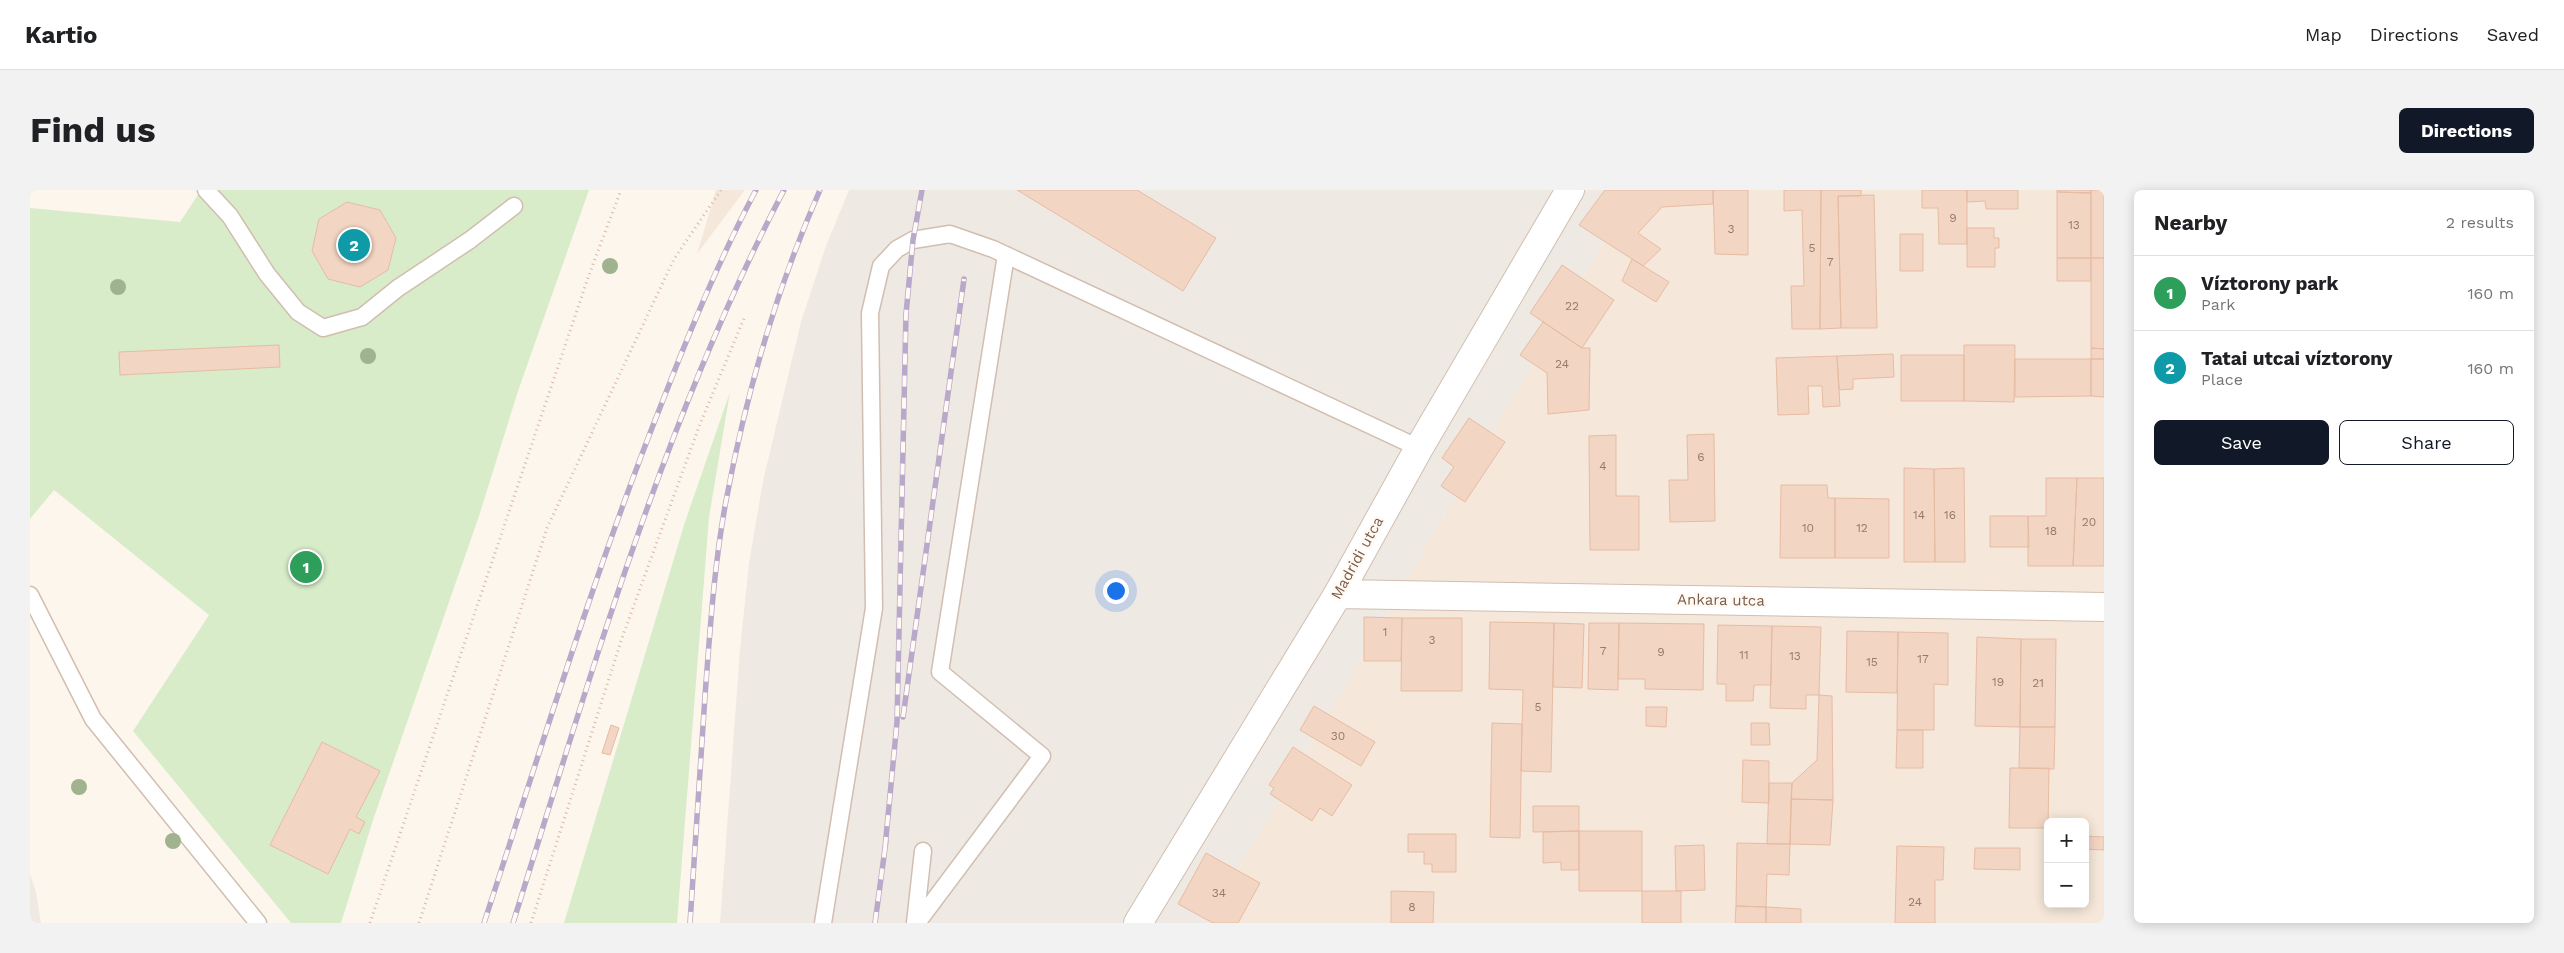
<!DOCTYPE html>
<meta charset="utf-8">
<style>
:root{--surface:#fff;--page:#f2f2f2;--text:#202124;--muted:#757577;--line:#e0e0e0;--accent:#111827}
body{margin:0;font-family:"Work Sans",sans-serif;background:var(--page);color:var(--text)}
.controls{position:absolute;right:15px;bottom:15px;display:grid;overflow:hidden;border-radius:8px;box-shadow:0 2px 12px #0003}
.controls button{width:45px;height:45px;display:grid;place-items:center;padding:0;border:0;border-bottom:1px solid var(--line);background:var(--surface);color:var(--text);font:25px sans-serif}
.you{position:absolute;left:1085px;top:400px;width:18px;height:18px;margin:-12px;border:4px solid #fff;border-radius:50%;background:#1a73e8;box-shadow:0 0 0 8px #1a73e833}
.badge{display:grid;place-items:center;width:32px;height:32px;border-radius:50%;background:var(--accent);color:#fff;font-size:16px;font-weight:700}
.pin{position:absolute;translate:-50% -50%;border:2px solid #fff;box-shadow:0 1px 5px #0006}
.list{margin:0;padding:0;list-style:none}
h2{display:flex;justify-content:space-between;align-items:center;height:65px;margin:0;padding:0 20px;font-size:21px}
h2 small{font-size:16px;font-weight:400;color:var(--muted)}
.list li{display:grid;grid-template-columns:32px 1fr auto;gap:15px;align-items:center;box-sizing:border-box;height:75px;padding:0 20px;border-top:1px solid var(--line)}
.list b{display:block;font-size:19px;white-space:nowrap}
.list p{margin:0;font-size:16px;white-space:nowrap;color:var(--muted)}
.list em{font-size:16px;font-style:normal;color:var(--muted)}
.actions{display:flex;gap:10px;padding:15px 20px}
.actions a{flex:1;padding:11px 0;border:1px solid var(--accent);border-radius:8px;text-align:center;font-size:18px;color:var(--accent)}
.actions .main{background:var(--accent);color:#fff}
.map{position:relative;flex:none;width:2074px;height:733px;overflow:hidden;border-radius:8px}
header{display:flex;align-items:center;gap:30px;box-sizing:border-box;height:70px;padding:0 25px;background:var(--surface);border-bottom:1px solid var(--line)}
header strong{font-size:24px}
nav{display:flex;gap:28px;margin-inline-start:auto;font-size:18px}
.intro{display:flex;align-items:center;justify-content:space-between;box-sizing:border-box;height:120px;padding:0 30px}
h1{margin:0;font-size:35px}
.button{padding:12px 22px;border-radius:8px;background:var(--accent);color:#fff;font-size:18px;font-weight:700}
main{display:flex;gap:30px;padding:0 30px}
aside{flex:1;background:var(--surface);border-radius:8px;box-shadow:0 2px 12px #0003}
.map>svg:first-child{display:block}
.residential{fill:#f5e8da;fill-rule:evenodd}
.industrial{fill:#efe9e4}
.green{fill:#d8ecc9}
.building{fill:#f3d5c3;stroke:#e6bba3}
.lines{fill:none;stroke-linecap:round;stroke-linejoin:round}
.lane-casing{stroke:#d1beb0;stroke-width:19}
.street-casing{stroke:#d1beb0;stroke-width:30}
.path{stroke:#d9b8a5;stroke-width:3;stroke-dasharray:1 4;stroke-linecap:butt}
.lane{stroke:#fff;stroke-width:16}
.street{stroke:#fff;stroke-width:28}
.rail-casing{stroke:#b9a8c9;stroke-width:5.5}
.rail{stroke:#fffaf3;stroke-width:4;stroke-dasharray:11;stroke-linecap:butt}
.tree{fill:#a0b28e}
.labels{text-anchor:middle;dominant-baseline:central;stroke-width:5;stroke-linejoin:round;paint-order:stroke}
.number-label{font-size:12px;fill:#987a6a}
.street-label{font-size:15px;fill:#7a5c4d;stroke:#fffaf3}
</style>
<header>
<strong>Kartio</strong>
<nav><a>Map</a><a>Directions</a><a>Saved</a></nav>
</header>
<div class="intro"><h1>Find us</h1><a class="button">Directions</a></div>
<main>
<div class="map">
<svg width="2074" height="733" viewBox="0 0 2074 733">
<rect width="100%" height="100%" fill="#fdf6ec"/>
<!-- residential -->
<path class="residential" d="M686,0h29l-48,64z
M1604,0h470v733h-897zM2018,632h37v82h-37z"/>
<!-- industrial -->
<path class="industrial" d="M819,0h785l-427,733h-487l20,-273 9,-87 14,-82 38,-159 25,-76z
M0,684l6,18 5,31h-11z"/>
<!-- green -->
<path class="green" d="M171,0h388l-71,201 -39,125 -105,301 -33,106h-50l-158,-192 76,-116 -155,-125 -24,29v-311l150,14z
M700,202l-21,125 -32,406h-113l121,-401z"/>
<!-- building -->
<path class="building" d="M987,0h120l79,48 -33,53z
M1575,0h108v14l-51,3 -24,26 23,16 -18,17 -64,-41z
M1683,0h35v65l-33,-1z
M1754,0h37l-1,139h-28l-1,-43h13l-2,-76 -18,1z
M1791,0h40v6h-23l3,132 -21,1z
M1892,0h45v54h-28l-1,-36h-16z
M1937,0h51v19h-32l-1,-8 -18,1z
M2027,0h34v3l-34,-1z
M2061,0h13v68h-13z
M2027,2l34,1v65h-34z
M1844,5l3,133h-36l-3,-132z
M317,12l33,8 16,28 -8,32 -28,17 -32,-8 -16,-28 7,-32z
M1937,38h27v10h5v10h-4v19h-28z
M1870,44h23v37h-23z
M2027,68h34v23h-34z
M2061,68h13v91l-13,-1z
M1602,69l37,23 -13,20 -34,-21z
M1532,75l52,35 -32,48 -52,-35z
M1513,132l39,26h8l-1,62 -41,4 -1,-41 -27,-18z
M249,155l1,22 -160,8 -1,-23z
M1934,155h51l-1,57 -50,-1z
M2061,158l13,1v10h-13z
M1863,164l1,23 -41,2v10l-14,1 -2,-34z
M1871,165h63v46h-63z
M1807,166l3,50 -17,1 -1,-21h-14l1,28 -31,1 -2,-57z
M1985,169h76v37l-76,1z
M2061,169h13v38l-13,-1z
M1439,228l36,24 -40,60 -24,-16 13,-19 -12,-9z
M1684,244l1,87 -45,1 -1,-42h19l-1,-45z
M1586,245v61h23v54h-49l-1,-114z
M1874,278l30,1 1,93h-31z
M1934,278l1,94h-30l-1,-93z
M2016,288h31l-4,88h-45v-50h18z
M2047,288h27v88h-31z
M1751,295h46l1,13h7v60h-55z
M1805,308l54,1v59h-54z
M1960,326h38l1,31h-39z
M1334,427l38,1 -1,43h-37z
M1372,428h60v73h-61z
M1460,432l64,1 -3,149 -30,-1 2,-81 -34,-1z
M1524,433l30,1 -2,64 -29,-1z
M1559,433h30l-1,67 -30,-1z
M1589,433l85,1 -1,66 -58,-1v-10h-27z
M1688,435l54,1 -1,59h-17l-1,16h-27v-17h-9z
M1742,436l49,1 -2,68h-13v14l-36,-1z
M1817,441l51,1 -1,61 -51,-1z
M1868,442l50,1v52l-14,-1v46h-37z
M1947,447l44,2 -1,88 -45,-1z
M1991,449h35l-1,88h-35z
M1789,505l13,1 1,104 -42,-1 1,-16 25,-23z
M1284,516l61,36 -14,24 -61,-36z
M1616,517h21l-1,20 -20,-1z
M1462,533l30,1 -2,114 -30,-1z
M1721,533h18l1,22h-19z
M581,535l8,3 -9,27 -8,-2z
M1990,537h35l-1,42 -35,-1z
M1867,540h26v38h-27z
M292,552l58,29 -24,46 9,5 -6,12 -9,-5 -22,45 -58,-29z
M1263,557l59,38 -20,31 -12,-8 -8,13 -42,-27 4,-6 -5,-3z
M1713,570l26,1v42l-27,-1z
M1980,578h39l-1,60h-39z
M1739,593h23l-2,61h-23z
M1761,609l42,1 -3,45 -40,-1z
M1503,616h46v25l-46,1z
M1549,641h63v60h-63z
M1549,641v39h-18v-8l-18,1v-31z
M1378,644h48v38h-24v-8h-8v-12h-16z
M2055,646l19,1v13l-19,-1z
M1707,653l53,1 -1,31 -22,-1 -1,33 -30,-1z
M1674,655l1,45 -29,1 -1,-45z
M1867,656l47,1 -1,33h-8v43h-40z
M1945,658h45v22l-46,-1z
M1176,663l54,30 -22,40h-25l-35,-19z
M1361,701l43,1 -1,31h-42z
M1612,701h39v32h-39z
M1706,716l30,1v16h-31z
M1736,717l35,2v14h-35z"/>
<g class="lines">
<defs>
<path id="lane" d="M176,0l24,26 37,58 31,38 25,16 39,-11 36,-29 72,-48 44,-34
M0,405l63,124 165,204
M793,733l51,-315 -4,-295 11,-47 16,-17 16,-9 37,-6 43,15 426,199
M885,733l8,-72
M887,733l125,-167 -102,-84 66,-417"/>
<path id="street" d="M1308,404l766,13
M1108,733l200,-329 81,-146 151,-258"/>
</defs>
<!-- lane casing -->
<use href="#lane" class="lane-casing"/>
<!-- street casing -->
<use href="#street" class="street-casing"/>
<!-- path -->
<path class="path" d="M340,733l220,-651 31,-82
M389,733l128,-395 127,-269 47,-69
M501,733l91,-285 78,-214 45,-108"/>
<!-- lane -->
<use href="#lane" class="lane"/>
<!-- street -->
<use href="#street" class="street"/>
<defs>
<path id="rail" d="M873,527l61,-438
M855,658l12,-126 9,-408 7,-74 9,-50
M454,733c58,-177 112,-356 181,-528 27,-70 56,-139 91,-205
M483,733c78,-248 150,-502 271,-733
M660,733c5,-76 10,-151 15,-227 5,-65 9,-131 21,-195 20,-107 50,-211 94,-311
M845,733l11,-82"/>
</defs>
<!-- rail casing -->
<use href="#rail" class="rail-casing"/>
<!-- rail -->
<use href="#rail" class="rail"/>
</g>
<!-- trees -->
<g class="tree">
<circle cx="580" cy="76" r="8"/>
<circle cx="88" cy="97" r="8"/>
<circle cx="338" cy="166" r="8"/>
<circle cx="49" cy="597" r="8"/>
<circle cx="143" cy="651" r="8"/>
</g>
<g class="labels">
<!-- number labels -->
<g class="number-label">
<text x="1923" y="28">9</text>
<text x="2044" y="35">13</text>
<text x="1701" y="39">3</text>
<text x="1782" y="58">5</text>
<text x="1800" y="72">7</text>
<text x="1542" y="116">22</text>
<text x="1532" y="174">24</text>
<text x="1671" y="267">6</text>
<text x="1573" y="276">4</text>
<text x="1889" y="325">14</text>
<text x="1920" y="325">16</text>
<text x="2059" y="332">20</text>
<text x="1778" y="338">10</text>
<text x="1832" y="338">12</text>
<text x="2021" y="341">18</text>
<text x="1355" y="442">1</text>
<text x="1402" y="450">3</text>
<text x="1573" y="461">7</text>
<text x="1631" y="462">9</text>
<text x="1714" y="465">11</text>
<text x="1765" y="466">13</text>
<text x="1893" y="469">17</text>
<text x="1842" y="472">15</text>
<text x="1968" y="492">19</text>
<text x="2008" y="493">21</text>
<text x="1508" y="517">5</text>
<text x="1308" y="546">30</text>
<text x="1189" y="703">34</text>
<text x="1885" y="712">24</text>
<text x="1382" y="717">8</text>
</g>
<!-- street labels -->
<g class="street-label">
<text transform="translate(1327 368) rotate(-61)">Madridi utca</text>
<text transform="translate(1691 410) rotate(1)">Ankara utca</text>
</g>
</g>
</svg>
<div class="controls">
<button>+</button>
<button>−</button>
</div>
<div class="you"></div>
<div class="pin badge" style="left:276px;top:377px;background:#2e9e5b">1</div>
<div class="pin badge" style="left:324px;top:55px;background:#0f9aa8">2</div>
</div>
<aside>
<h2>Nearby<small>2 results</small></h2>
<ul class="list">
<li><span class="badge" style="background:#2e9e5b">1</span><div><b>Víztorony park</b><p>Park</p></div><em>160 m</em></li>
<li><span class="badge" style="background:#0f9aa8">2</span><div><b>Tatai utcai víztorony</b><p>Place</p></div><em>160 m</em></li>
</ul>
<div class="actions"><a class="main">Save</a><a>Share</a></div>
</aside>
</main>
